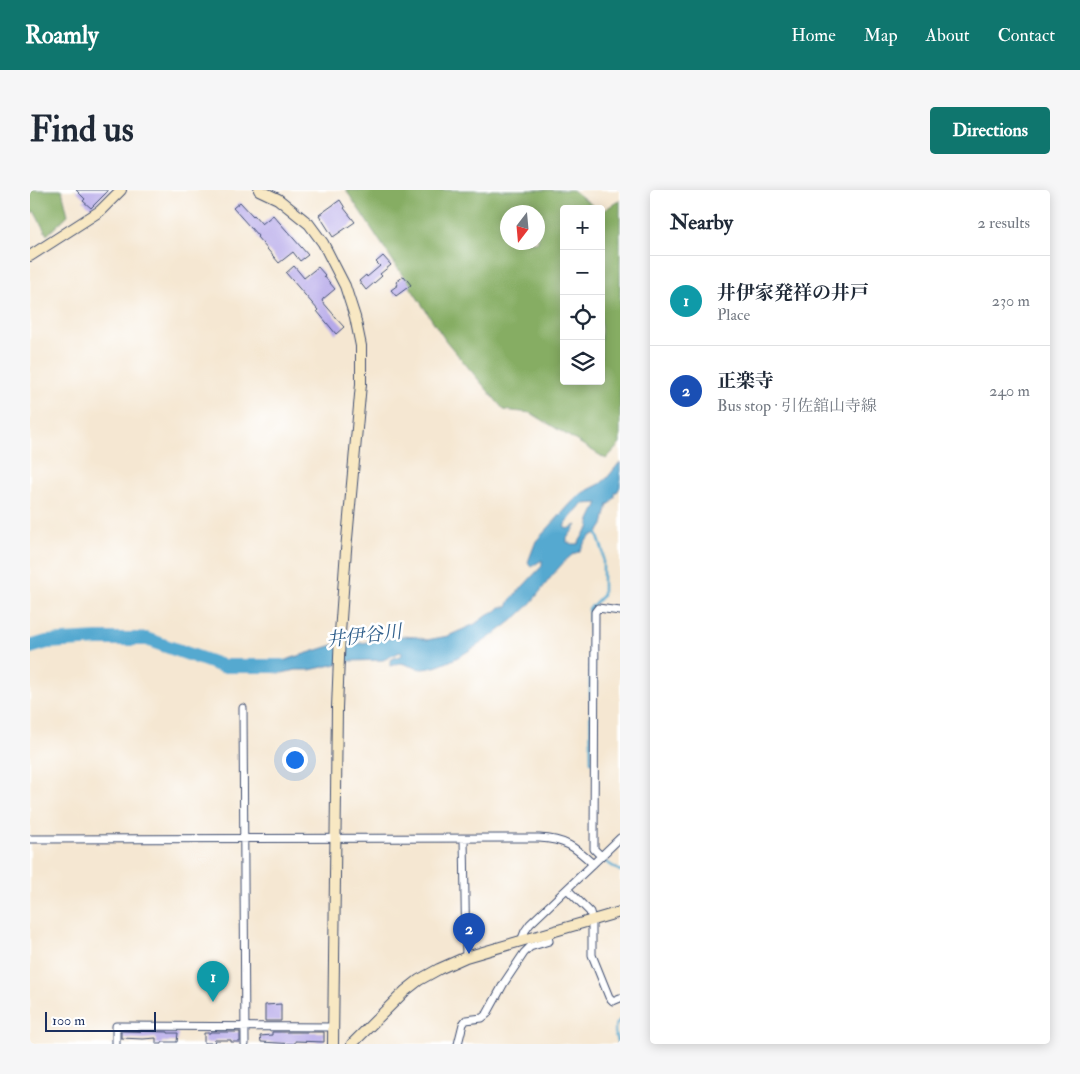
<!DOCTYPE html>
<meta charset="utf-8">
<style>
:root{--surface:#fff;--page:#f6f6f7;--text:#1f2937;--muted:#747a83;--line:#e0e1e3;--accent:#0f766e}
body{margin:0;font-family:"IM FELL Double Pica","Noto Serif JP",serif;background:var(--page);color:var(--text)}
.controls{position:absolute;right:15px;top:15px;display:grid;overflow:hidden;border-radius:5px;box-shadow:0 2px 12px #0003}
.controls button{width:45px;height:45px;display:grid;place-items:center;padding:0;border:0;border-bottom:1px solid var(--line);background:var(--surface);color:var(--text);font:25px sans-serif}
.compass{position:absolute;left:470px;top:15px;width:45px;height:45px;border-radius:50%;background:var(--surface);box-shadow:0 2px 12px #0003;rotate:196deg}
.scale{position:absolute;left:15px;bottom:12px;width:111px;box-sizing:border-box;padding-left:5px;border:2px solid #1b2f5e;border-top:0;font-size:14px;line-height:18px;white-space:nowrap;color:#1b2f5e;-webkit-text-stroke:4px #fff;paint-order:stroke}
.you{position:absolute;left:264px;top:569px;width:18px;height:18px;margin:-12px;border:4px solid #fff;border-radius:50%;background:#1a73e8;box-shadow:0 0 0 8px #1a73e833}
.badge{display:grid;place-items:center;width:32px;height:32px;border-radius:50%;background:var(--accent);color:#fff;font-size:16px;font-weight:700}
.pin{position:absolute;translate:-50% -41px;filter:drop-shadow(0 1px 2px #0008)}
.pin::after{content:'';position:absolute;top:26px;width:18px;height:15px;background:inherit;clip-path:polygon(0 0,100% 0,50% 100%)}
.list{margin:0;padding:0;list-style:none}
h2{display:flex;justify-content:space-between;align-items:center;height:65px;margin:0;padding:0 20px;font-size:21px}
h2 small{font-size:16px;font-weight:400;color:var(--muted)}
.list li{display:grid;grid-template-columns:32px 1fr auto;gap:15px;align-items:center;box-sizing:border-box;height:90px;padding:0 20px;border-top:1px solid var(--line)}
.list b{display:block;font-size:19px;white-space:nowrap}
.list p{margin:0;font-size:16px;white-space:nowrap;color:var(--muted)}
.list em{font-size:16px;font-style:normal;color:var(--muted)}
.icon{flex:none;width:28px;height:28px;fill:none;stroke:currentColor;stroke-width:2;stroke-linecap:round;stroke-linejoin:round}
.map{position:relative;flex:none;width:590px;height:854px;overflow:hidden;border-radius:5px}
header{display:flex;align-items:center;gap:30px;box-sizing:border-box;height:70px;padding:0 25px;background:var(--accent);color:#fff}
header strong{font-size:24px}
nav{display:flex;gap:28px;margin-inline-start:auto;font-size:18px}
.intro{display:flex;align-items:center;justify-content:space-between;box-sizing:border-box;height:120px;padding:0 30px}
h1{margin:0;font-size:35px}
.button{padding:12px 22px;border-radius:5px;background:var(--accent);color:#fff;font-size:18px;font-weight:700}
main{display:flex;gap:30px;padding:0 30px}
aside{flex:1;background:var(--surface);border-radius:5px;box-shadow:0 2px 12px #0003}
.map>svg:first-child{display:block}
.forest{fill:#86ad63;stroke:#506e60;fill-rule:evenodd}
.water{fill:#54a9d0;stroke:#386c97;fill-rule:evenodd}
.lines{fill:none;stroke-linecap:round;stroke-linejoin:round}
.stream{stroke:#54a9d0;stroke-width:2.5}
.river{stroke:#54a9d0;stroke-width:14}
.building{fill:#b6a9e9}
.street-casing{stroke:#3c4b6f;stroke-width:9}
.secondary-casing{stroke:#3c4b6f;stroke-width:12}
.street{stroke:#fff;stroke-width:7}
.secondary{stroke:#f8e8c3;stroke-width:10}
.labels{text-anchor:middle;dominant-baseline:central;stroke-width:5;stroke-linejoin:round;paint-order:stroke}
.water-label{font-size:19px;font-style:italic;fill:#32608c;stroke:#fff}
</style>
<header>
<strong>Roamly</strong>
<nav><a>Home</a><a>Map</a><a>About</a><a>Contact</a></nav>
</header>
<div class="intro"><h1>Find us</h1><a class="button">Directions</a></div>
<main>
<div class="map">
<svg width="590" height="854" viewBox="0 0 590 854">
<rect width="100%" height="100%" fill="#fff"/>
<filter id="ink" filterUnits="userSpaceOnUse"><feTurbulence type="fractalNoise" baseFrequency=".02" numOctaves="2"/><feDisplacementMap in="SourceGraphic" scale="10" xChannelSelector="R" yChannelSelector="G"/><feConvolveMatrix kernelMatrix="1 2 1 2 8 2 1 2 1" color-interpolation-filters="sRGB"/></filter>
<filter id="wash" filterUnits="userSpaceOnUse"><feTurbulence type="fractalNoise" baseFrequency=".0096" numOctaves="4" result="noise"/><feDisplacementMap in="SourceGraphic" scale="20" xChannelSelector="R" yChannelSelector="G"/><feGaussianBlur stdDeviation="1.12" result="paint"/><feColorMatrix in="noise" values="0 0 0 0 0 0 0 0 0 0 0 0 0 0 0 0 0 1.4 0 .05"/><feComposite in="paint" operator="in"/></filter>
<g filter="url(#wash)">
<rect width="100%" height="100%" fill="#f5e7d2"/>
<!-- forest -->
<path class="forest" d="M0,0h32l6,25 -21,20 -13,-24 -4,3z
M316,0h227l24,19h-33v172h37v-169l19,-12v244l-14,15 -75,-46 -27,-3 -58,-69zM478,22h30v30h-30z"/>
<!-- water -->
<path class="water" d="M590,272v24l-2,5 -3,2v4l-5,7h-2l-5,21 -6,9c-9,0 -13,11 -18,18 -13,1 -39,41 -49,52 -7,8 -17,16 -26,23 -19,14 -57,41 -81,42 -7,0 -14,-4 -22,-6 -3,0 -7,2 -11,3v-4l2,-3 10,-4v-2l-2,-1 -17,8 -33,1 -40,9h-14l-14,3 -18,-1 -1,-9 10,1 76,-24 6,4 31,-5 15,-3 16,1 10,3 21,-4 27,-12 13,-10 8,-3 4,-4h7l3,-7 32,-34v-6l-11,7 -3,-5 8,-21 39,-42 9,-7 16,-8 7,-6zM568,313l-8,17 -1,9 -4,3 -7,12h-6l-5,-2v-4l10,-13 -9,4 -4,-2 2,-4 16,-19z"/>
<g class="lines">
<!-- stream -->
<path class="stream" d="M561,572l-2,-153 14,-14v-44l-6,-17v-2
M570,668l20,13
M588,854c-3,-9 -6,-18 2,-24"/>
<!-- river -->
<path class="river" d="M0,457l17,-5 51,-3h48l76,27h59"/>
</g>
<g id="blocks">
<!-- building -->
<path class="building" d="M46,0h33l-18,18 -8,-7 2,-2z
M310,10l5,8h-1l11,14 -22,15 -14,-22z
M210,12l13,14 1,-1 8,9 11,-9 35,40 -8,6 -7,-9 -14,11 -22,-26 1,-1 -25,-28z
M353,66l8,9 -11,9 2,2 -16,14 -7,-9 7,-6 1,2 13,-11 -4,-4z
M264,76l10,12 14,-11 7,8 -1,1 11,13 -12,10 -1,2 12,14v1l10,11 -8,7 -19,-23 1,-1 -32,-37z
M374,86l7,9 -15,11 -5,-6 7,-5 -2,-3z
M251,814v17h-16v-16z
M91,841l47,1v1h10l-1,9h-15v2h-6v-6l-13,1 -22,-1z
M180,842h30v10h-9v-2h-16l-1,3h-10v-10h6z
M242,842h52v10l-29,-1v3l-34,-2 -1,-6 12,-1z"/>
</g>
</g>
<g filter="url(#ink)">
<use href="#blocks" fill-opacity="0" stroke="#3c4b6f" stroke-width="1"/>
<g class="lines">
<defs>
<path id="street" d="M213,518l2,336
M0,649l509,-1c26,1 36,9 54,26
M434,649l2,118
M571,666l-7,-7 1,-237 3,-4 22,3
M537,699l23,23 2,8v35l17,42 4,4 7,-3
M491,751l4,-10 5,-7 63,-60 27,-26
M86,854v-18l218,1
M428,854l5,-20 3,-4 16,-2 5,-4 17,-31 20,-30 6,-6 19,-6 -2,-8"/>
<path id="secondary" d="M229,0l19,9 31,25 14,19 22,43 10,31 6,29v38l-15,166 -6,83 -3,75 -4,336
M0,66l70,-45 21,-21
M322,854l53,-53 14,-11 20,-11 27,-12 154,-45"/>
</defs>
<!-- street casing -->
<use href="#street" class="street-casing"/>
<!-- secondary casing -->
<use href="#secondary" class="secondary-casing"/>
<!-- street -->
<use href="#street" class="street"/>
<!-- secondary -->
<use href="#secondary" class="secondary"/>
</g>
</g>
<g class="labels">
<!-- water labels -->
<g class="water-label">
<text transform="translate(334 446) rotate(-7)">井伊谷川</text>
</g>
</g>
</svg>
<div class="controls">
<button>+</button>
<button>−</button>
<button><svg class="icon" aria-label="locate" viewBox="0 0 24 24"><circle cx="12" cy="12" r="6"/><path d="M12 2v4M12 18v4M2 12h4M18 12h4"/></svg></button>
<button><svg class="icon" aria-label="layers" viewBox="0 0 24 24"><path d="M12 4l9 5-9 5-9-5zM3 14l9 5 9-5"/></svg></button>
</div>
<svg class="compass" viewBox="-18 -18 36 36"><path d="M0-13l5 13h-10z" fill="#e53935"/><path d="M0 13l5-13h-10z" fill="#747a83"/></svg>
<div class="scale">100 m</div>
<div class="you"></div>
<div class="pin badge" style="left:183px;top:812px;background:#0f9aa8">1</div>
<div class="pin badge" style="left:439px;top:764px;background:#1a4fb4">2</div>
</div>
<aside>
<h2>Nearby<small>2 results</small></h2>
<ul class="list">
<li><span class="badge" style="background:#0f9aa8">1</span><div><b>井伊家発祥の井戸</b><p>Place</p></div><em>230 m</em></li>
<li><span class="badge" style="background:#1a4fb4">2</span><div><b>正楽寺</b><p>Bus stop · 引佐舘山寺線</p></div><em>240 m</em></li>
</ul>
</aside>
</main>
